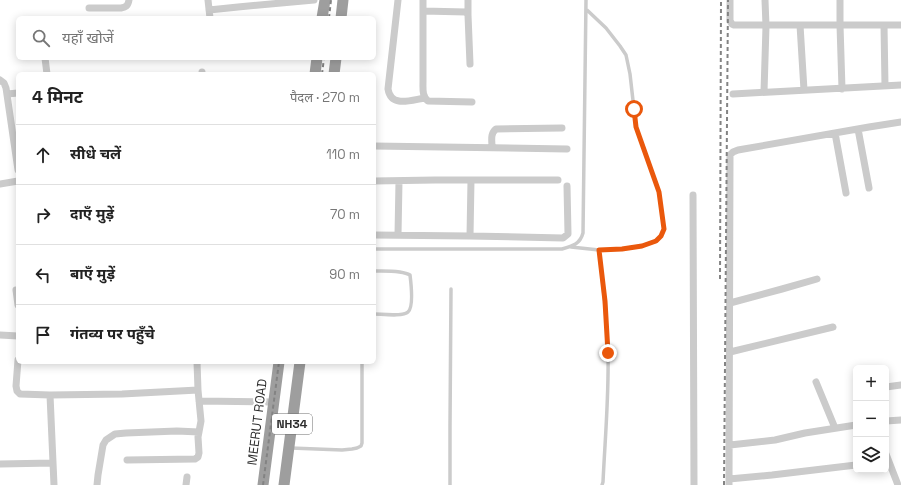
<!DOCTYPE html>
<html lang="hi">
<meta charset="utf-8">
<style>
:root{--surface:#fff;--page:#f2f2f2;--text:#222;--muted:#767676;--line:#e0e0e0}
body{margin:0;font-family:"Space Grotesk","Noto Sans Devanagari",sans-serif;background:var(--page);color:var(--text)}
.controls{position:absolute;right:12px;bottom:12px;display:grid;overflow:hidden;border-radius:6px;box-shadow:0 2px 10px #0003}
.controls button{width:36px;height:36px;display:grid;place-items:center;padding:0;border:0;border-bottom:1px solid var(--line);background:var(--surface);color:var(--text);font:20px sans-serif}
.stop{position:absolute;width:12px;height:12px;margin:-9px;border:3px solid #ea580c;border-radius:50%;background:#fff}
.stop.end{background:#ea580c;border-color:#fff;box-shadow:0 1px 4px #0008}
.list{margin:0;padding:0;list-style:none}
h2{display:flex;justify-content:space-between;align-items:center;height:52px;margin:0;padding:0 16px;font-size:17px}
h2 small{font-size:13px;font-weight:400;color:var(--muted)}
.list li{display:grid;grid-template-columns:26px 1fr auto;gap:12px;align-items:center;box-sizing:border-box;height:60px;padding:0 16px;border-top:1px solid var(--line)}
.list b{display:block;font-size:15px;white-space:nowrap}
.list em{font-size:13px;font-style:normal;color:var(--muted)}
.icon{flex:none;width:22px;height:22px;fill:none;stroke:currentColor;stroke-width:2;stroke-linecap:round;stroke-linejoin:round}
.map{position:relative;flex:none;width:901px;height:485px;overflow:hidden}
.search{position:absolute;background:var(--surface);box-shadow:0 2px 10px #0003;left:16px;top:16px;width:360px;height:44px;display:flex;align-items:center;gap:10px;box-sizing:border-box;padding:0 14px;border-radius:6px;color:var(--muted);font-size:15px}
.panel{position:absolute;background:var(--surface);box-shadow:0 2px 10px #0003;left:16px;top:72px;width:360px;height:292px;border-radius:6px}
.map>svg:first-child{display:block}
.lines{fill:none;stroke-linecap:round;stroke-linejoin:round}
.service{stroke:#cbcbcb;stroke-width:3.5}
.minor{stroke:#cbcbcb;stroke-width:7}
.trunk{stroke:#9e9e9e;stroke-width:11}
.rail{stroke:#838383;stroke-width:2;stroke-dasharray:4 3;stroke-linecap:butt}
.route{stroke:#ea580c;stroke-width:5}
.labels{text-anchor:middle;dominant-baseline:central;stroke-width:4;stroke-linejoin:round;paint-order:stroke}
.shield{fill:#fff;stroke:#6d6d6d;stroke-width:1}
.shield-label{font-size:12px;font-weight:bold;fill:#2e2e2e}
.street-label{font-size:13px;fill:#2e2e2e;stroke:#fff}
</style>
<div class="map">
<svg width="901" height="485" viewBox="0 0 901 485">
<rect width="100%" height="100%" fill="#fff"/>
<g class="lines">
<!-- service -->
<path class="service" d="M571,247l28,3 23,-1 20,-3 14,-5 5,-5 3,-7 -5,-37 -23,-65 -6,-53 -4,-19 -6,-9 -14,-18 -19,-18
M374,249h188c11,-3 18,-5 21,-16l3,-233
M599,250c4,34 8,69 9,104 1,42 -3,85 -5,128l-1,3
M374,271c10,0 28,-1 36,4 1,8 4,32 -2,37 -5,5 -27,2 -34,2
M291,448l51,2 10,-1 5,-1 4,-2 1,-3v-81
M450,485v-59l1,-137"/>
<!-- minor -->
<path class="minor" d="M208,0l2,18
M398,0l-10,89c3,19 23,11 37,9
M423,0v81c0,8 -1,15 5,20l44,1
M730,0v21l2,3 2,1h167
M840,0v25l2,64
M89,8h32c5,-1 7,-2 8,-8
M209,10l29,-3 76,-7
M423,11l43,1 2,3 2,49
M468,15v-15
M800,25l4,65
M884,25l1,61
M45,58l2,16
M202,72v2
M0,80l4,3 2,5 12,82
M764,92l2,-66 -1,-26
M7,94l11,-1
M733,94l168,-9
M858,129l11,59
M835,133l11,60
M374,146l193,3
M492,147c0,-7 -2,-13 4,-18l66,-1
M374,181l61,-1h123
M0,184l18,-3
M693,195l1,290
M374,235l96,1 93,2 5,-4 -1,-48
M398,235l1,-54
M470,236l1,-56
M16,290l2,15
M730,303l52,-14 35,-10
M0,335l18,1
M730,352l103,-25
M18,360l-2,26 1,5 3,3 30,1 72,-1 76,-4
M816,382l19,46
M886,387l15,-2
M50,395l4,90
M199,401l75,1
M886,421l15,-1
M730,445l45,-5 30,-7 51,-8
M886,454l12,31
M127,460l68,-1 3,-2 1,-4 -1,-16 3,-16 -3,-31 -1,-28
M0,464l53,-1
M729,479l43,-4 84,-10
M97,485l1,-10 5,-30 3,-5 9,-6 11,-1 51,-2 22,1
M186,485l1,-8
M729,485l1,-330 3,-3 5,-2 131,-23 32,-5"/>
<!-- trunk -->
<path class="trunk" d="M322,18l3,-18
M341,18l2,-18
M315,74l2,-16
M334,74l2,-16
M263,485l16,-123
M284,485l16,-123"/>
<!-- rail -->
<path class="rail" d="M329,18l2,-18
M322,74l2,-16
M720,279l1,-279
M263,485l16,-123
M724,485l4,-485"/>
</g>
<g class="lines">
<!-- route -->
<path class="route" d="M608,353l-3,-52 -6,-51 23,-1 20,-3 14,-5 5,-5 3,-7 -5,-37 -23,-65 -2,-18"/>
</g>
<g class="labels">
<!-- shield labels -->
<rect class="shield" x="272" y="414" width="40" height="20" rx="3"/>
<g class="shield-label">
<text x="292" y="424">NH34</text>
</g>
<!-- street labels -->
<g class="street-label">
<text transform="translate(257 422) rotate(-83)">MEERUT ROAD</text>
</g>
</g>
</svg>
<div class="controls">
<button>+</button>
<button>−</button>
<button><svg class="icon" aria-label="layers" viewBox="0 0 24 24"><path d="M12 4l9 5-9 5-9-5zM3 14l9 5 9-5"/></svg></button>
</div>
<div class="stop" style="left:634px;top:109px"></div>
<div class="stop end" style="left:608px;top:353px"></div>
<div class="search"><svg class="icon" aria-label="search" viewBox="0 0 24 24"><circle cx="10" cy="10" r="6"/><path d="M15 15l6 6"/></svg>यहाँ खोजें</div>
<section class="panel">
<h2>4 मिनट<small>पैदल · 270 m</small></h2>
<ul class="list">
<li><svg class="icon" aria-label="ahead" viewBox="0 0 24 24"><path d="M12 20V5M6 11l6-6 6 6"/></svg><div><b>सीधे चलें</b></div><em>110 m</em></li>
<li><svg class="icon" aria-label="right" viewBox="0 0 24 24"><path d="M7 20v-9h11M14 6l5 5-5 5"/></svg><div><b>दाएँ मुड़ें</b></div><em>70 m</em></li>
<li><svg class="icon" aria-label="left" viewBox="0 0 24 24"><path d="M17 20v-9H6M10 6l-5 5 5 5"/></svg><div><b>बाएँ मुड़ें</b></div><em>90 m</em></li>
<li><svg class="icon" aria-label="arrive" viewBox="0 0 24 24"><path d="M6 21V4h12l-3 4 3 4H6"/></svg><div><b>गंतव्य पर पहुँचे</b></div></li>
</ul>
</section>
</div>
